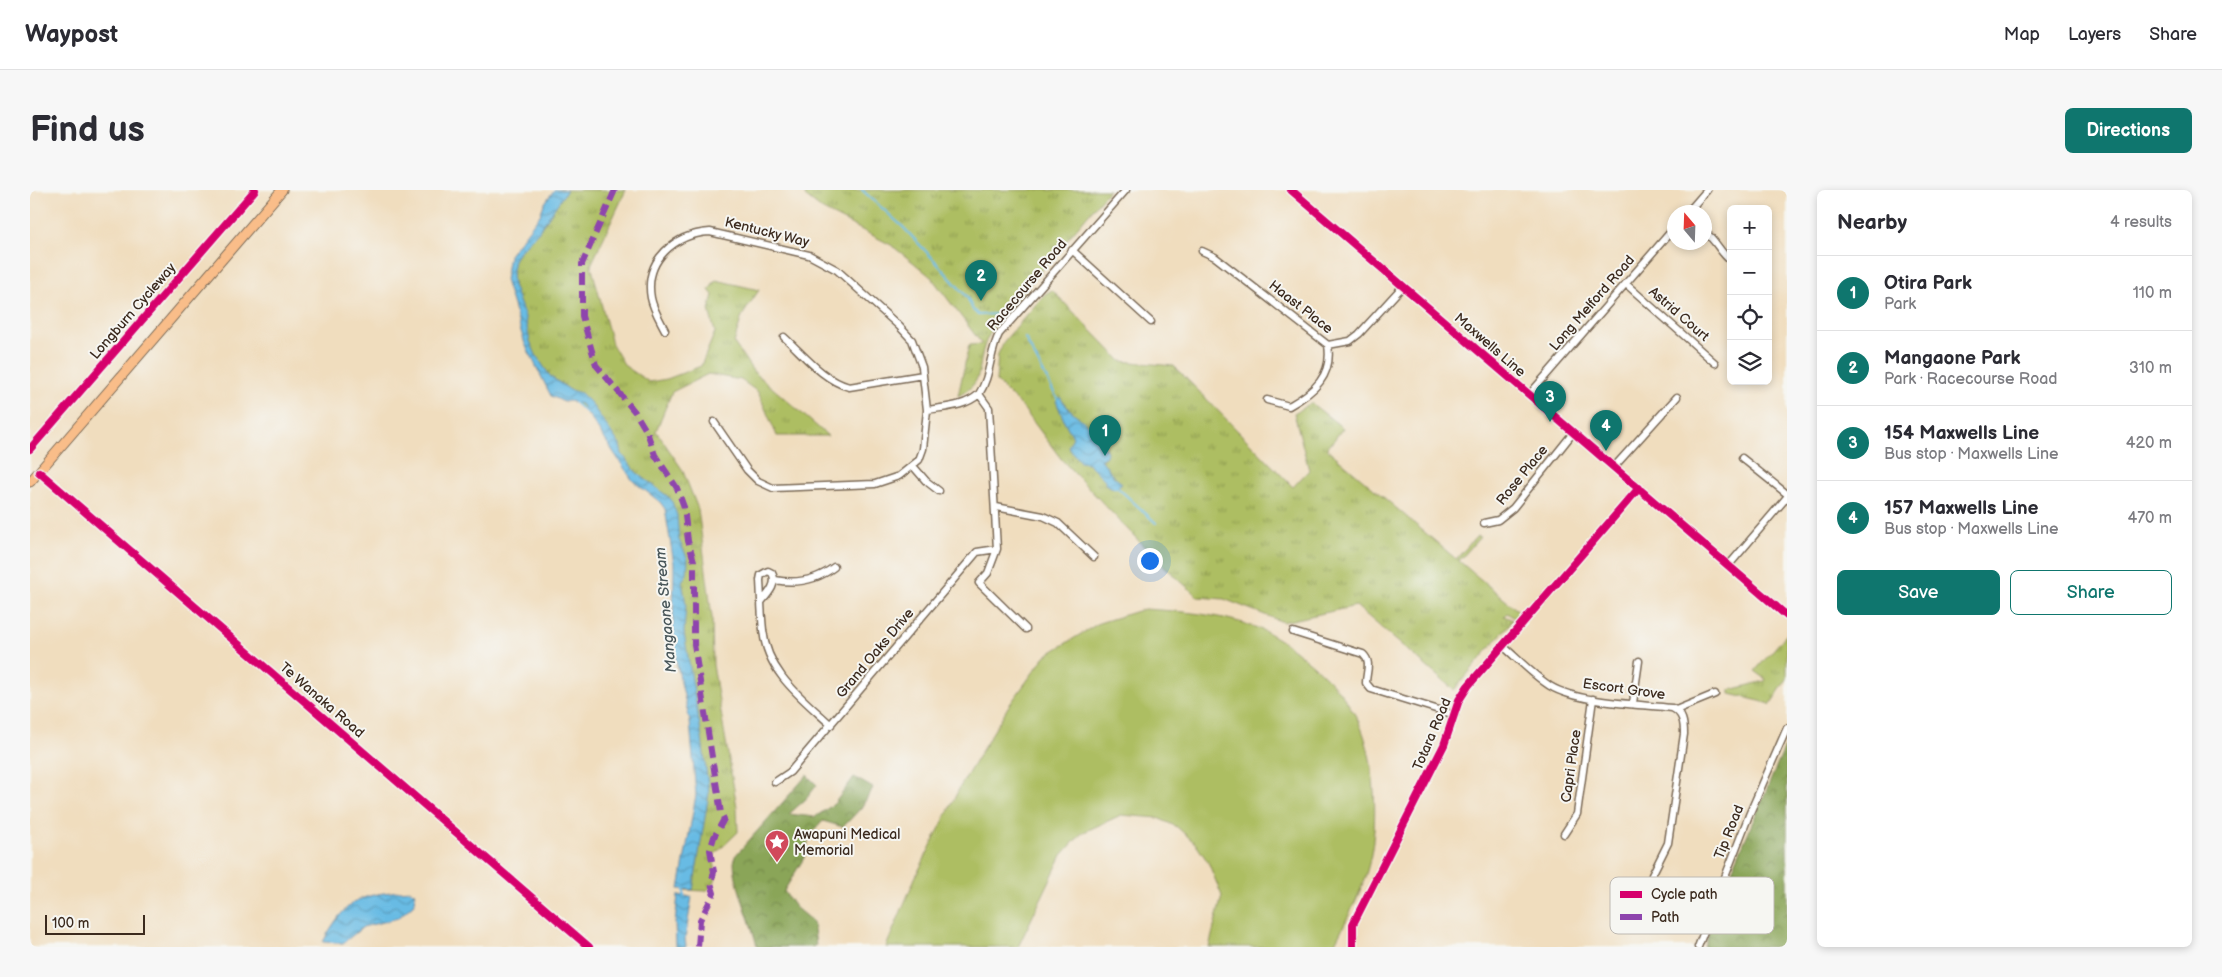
<!DOCTYPE html>
<meta charset="utf-8">
<style>
:root{--surface:#fff;--page:#f7f7f7;--text:#2b2b33;--muted:#7c7c81;--line:#e1e1e2;--accent:#0f766e}
body{margin:0;font-family:"Balsamiq Sans",sans-serif;background:var(--page);color:var(--text)}
.controls{position:absolute;right:15px;top:15px;display:grid;overflow:hidden;border-radius:8px;box-shadow:0 2px 8px #0003}
.controls button{width:45px;height:45px;display:grid;place-items:center;padding:0;border:0;border-bottom:1px solid var(--line);background:var(--surface);color:var(--text);font:25px sans-serif}
.compass{position:absolute;left:1637px;top:15px;width:45px;height:45px;border-radius:50%;background:var(--surface);box-shadow:0 2px 8px #0003;rotate:341deg}
.scale{position:absolute;left:15px;bottom:12px;width:100px;box-sizing:border-box;padding-left:5px;border:2px solid #3b2a1e;border-top:0;font-size:14px;line-height:18px;white-space:nowrap;color:#3b2a1e;-webkit-text-stroke:4px #f6f6f2;paint-order:stroke}
.you{position:absolute;left:1119px;top:370px;width:18px;height:18px;margin:-12px;border:4px solid #fff;border-radius:50%;background:#1a73e8;box-shadow:0 0 0 8px #1a73e833}
.badge{display:grid;place-items:center;width:32px;height:32px;border-radius:50%;background:var(--accent);color:#fff;font-size:16px;font-weight:700}
.pin{position:absolute;translate:-50% -41px;filter:drop-shadow(0 1px 2px #0008)}
.pin::after{content:'';position:absolute;top:26px;width:18px;height:15px;background:inherit;clip-path:polygon(0 0,100% 0,50% 100%)}
.list{margin:0;padding:0;list-style:none}
h2{display:flex;justify-content:space-between;align-items:center;height:65px;margin:0;padding:0 20px;font-size:21px}
h2 small{font-size:16px;font-weight:400;color:var(--muted)}
.list li{display:grid;grid-template-columns:32px 1fr auto;gap:15px;align-items:center;box-sizing:border-box;height:75px;padding:0 20px;border-top:1px solid var(--line)}
.list b{display:block;font-size:19px;white-space:nowrap}
.list p{margin:0;font-size:16px;white-space:nowrap;color:var(--muted)}
.list em{font-size:16px;font-style:normal;color:var(--muted)}
.actions{display:flex;gap:10px;padding:15px 20px}
.actions a{flex:1;padding:11px 0;border:1px solid var(--accent);border-radius:8px;text-align:center;font-size:18px;color:var(--accent)}
.actions .main{background:var(--accent);color:#fff}
.icon{flex:none;width:28px;height:28px;fill:none;stroke:currentColor;stroke-width:2;stroke-linecap:round;stroke-linejoin:round}
.map{position:relative;flex:none;width:1757px;height:757px;overflow:hidden;border-radius:8px}
header{display:flex;align-items:center;gap:30px;box-sizing:border-box;height:70px;padding:0 25px;background:var(--surface);border-bottom:1px solid var(--line)}
header strong{font-size:24px}
nav{display:flex;gap:28px;margin-inline-start:auto;font-size:18px}
.intro{display:flex;align-items:center;justify-content:space-between;box-sizing:border-box;height:120px;padding:0 30px}
h1{margin:0;font-size:35px}
.button{padding:12px 22px;border-radius:8px;background:var(--accent);color:#fff;font-size:18px;font-weight:700}
main{display:flex;gap:30px;padding:0 30px}
aside{flex:1;background:var(--surface);border-radius:8px;box-shadow:0 2px 8px #0003}
.map>svg:first-child{display:block}
.grass{fill:url(#grass-tufts);stroke:#747440}
.forest{fill:url(#forest-crowns);stroke:#62683b}
.pitch{fill:#adbe62;stroke:#747440}
.water{fill:url(#water-waves);stroke:#527281}
.lines{fill:none;stroke-linecap:round;stroke-linejoin:round}
.stream{stroke:#68bbe4;stroke-width:2}
.minor-casing{stroke:#7a6956;stroke-width:9}
.major-casing{stroke:#7a6956;stroke-width:11}
.minor{stroke:#fff;stroke-width:6}
.major{stroke:#f9bd89;stroke-width:9}
.quiet{stroke:#8e44ad;stroke-width:6;stroke-dasharray:12 6;stroke-linecap:butt}
.cycleway-casing{stroke:#f6f6f2;stroke-width:11}
.cycleway{stroke:#d6006c;stroke-width:8}
.labels{text-anchor:middle;dominant-baseline:central;stroke-width:4;stroke-linejoin:round;paint-order:stroke}
.street-label{font-size:14px;fill:#3b2a1e;stroke:#f6f6f2}
.poi-label{font-size:14px;fill:#3b2a1e;stroke:#f6f6f2;text-anchor:start}
.water-label{font-size:15px;font-style:italic;fill:#485659;stroke:#f6f6f2}
.key{fill:#f6f6f2;stroke:#beb9b2;stroke-width:1}
.key-label{font-size:14px;fill:#3b2a1e}
</style>
<header>
<strong>Waypost</strong>
<nav><a>Map</a><a>Layers</a><a>Share</a></nav>
</header>
<div class="intro"><h1>Find us</h1><a class="button">Directions</a></div>
<main>
<div class="map">
<svg width="1757" height="757" viewBox="0 0 1757 757">
<defs>
<pattern id="grass-tufts" width="24" height="20" patternUnits="userSpaceOnUse" patternTransform="scale(1.25)"><rect width="24" height="20" fill="#adbe62"/><path d="M3 7l-1-3M5 7V3M7 7l1-3M15 17l-1-3M17 17v-4M19 17l1-3" fill="none" stroke="#8e9b50"/></pattern>
<pattern id="forest-crowns" width="20" height="18" patternUnits="userSpaceOnUse" patternTransform="scale(1.25)"><rect width="20" height="18" fill="#8aa558"/><path d="M2 6a3 3 0 1 1 6 0M12 15a3 3 0 1 1 6 0" fill="none" stroke="#728748"/></pattern>
<pattern id="water-waves" width="16" height="10" patternUnits="userSpaceOnUse" patternTransform="scale(1.25)"><rect width="16" height="10" fill="#68bbe4"/><path d="M0 5q4-4 8 0t8 0" fill="none" stroke="#5798b8"/></pattern>
</defs>
<rect width="100%" height="100%" fill="#f6f6f2"/>
<filter id="ink" filterUnits="userSpaceOnUse"><feTurbulence type="fractalNoise" baseFrequency=".02" numOctaves="2"/><feDisplacementMap in="SourceGraphic" scale="10" xChannelSelector="R" yChannelSelector="G"/><feConvolveMatrix kernelMatrix="1 2 1 2 8 2 1 2 1" color-interpolation-filters="sRGB"/></filter>
<filter id="wash" filterUnits="userSpaceOnUse"><feTurbulence type="fractalNoise" baseFrequency=".0096" numOctaves="4" result="noise"/><feDisplacementMap in="SourceGraphic" scale="20" xChannelSelector="R" yChannelSelector="G"/><feGaussianBlur stdDeviation="1.12" result="paint"/><feColorMatrix in="noise" values="0 0 0 0 0 0 0 0 0 0 0 0 0 0 0 0 0 1.4 0 .05"/><feComposite in="paint" operator="in"/></filter>
<g filter="url(#wash)">
<rect width="100%" height="100%" fill="#f0ddbe"/>
<!-- grass -->
<path class="grass" d="M529,0h67l-35,75 21,79 13,22 24,16 18,-3 34,-13 14,-34 -6,-22 4,-15 -4,-5 7,-10 43,10 -17,26 -8,27 19,28 75,65h-51l-19,-44 -17,-12 -33,-6 -36,18 -16,39 26,38 16,40 14,108 1,48 24,142 1,25 -24,23c-1,17 9,23 -8,36l-22,-1 15,-106 -22,-214 -12,-65 -31,-27 -41,-59 -35,-31 -26,-33 -13,-37 -10,-59z
M777,0h302l-114,135c-4,7 -9,14 -11,22 -7,23 0,36 -26,49l11,-51 13,-1 -51,-67 -17,-14 -23,-18 -68,-35 -18,-14z
M1022,100l69,71 53,5 119,121 16,-17 -15,-57 17,-10 32,25 -16,21 129,110 21,-23 3,1 -21,24 63,53 -5,6 -10,-7 -3,3 9,4 -59,70 -98,-84 -73,16 -59,-23 -26,-2 -45,-41 -91,-96 -39,-52 -27,-27 2,-27 7,-14 40,-46z
M1757,444v45l-17,26 -2,-2 -38,-9v-4l35,-9 1,-2 -11,-8z"/>
<!-- forest -->
<path class="forest" d="M1757,552v205h-83l20,-58z
M777,585l10,10 -11,14 -17,15 26,3 19,-13 20,-27 19,11 -12,20 -18,19 -20,-6 -13,14 -6,23 -20,33 11,16 18,15 3,23 -4,2h-55c-4,-22 -28,-74 -22,-91z"/>
<!-- pitch -->
<path class="pitch" d="M1114,419c35,2 75,5 108,17 18,6 37,19 51,31 21,17 37,32 51,56 23,38 26,116 13,158 -8,27 -22,51 -34,76h-124l13,-51 -14,-34 -13,-19 -18,-16 -19,-9 -37,-3 -39,18 -20,22 -44,92h-132l29,-69 45,-91 48,-80 37,-51 54,-33z"/>
<!-- water -->
<path class="water" d="M524,0h13l-28,41 -20,21 -5,8 -2,11 1,14 12,32 5,24 6,14 14,21 20,14 11,3 9,9 30,43 2,9 14,18 35,27 6,16 2,25 9,19 -1,15 -5,7 4,23 -2,29 18,105 7,55 -16,97 -14,-1 17,-94 -6,-73 -15,-66 -2,-27 1,-65 -9,-55 -5,-7 -27,-21 -52,-77 -12,-3 -5,1 -13,-6 -26,-52 -20,-64 4,-25 31,-40 4,-11z
M1030,207l8,11 28,24 11,20 -1,4 -5,3 13,18 8,6 -7,6 -10,-5v-4l-17,-17 -8,-1 -12,-15 5,-10 -8,-14 -9,-22z
M379,700l6,3 -1,11 -16,14 -35,9 -20,16 -20,-1c24,-45 37,-47 86,-52z
M648,705l14,2 -7,42 1,8h-10l-1,-24z"/>
<g class="lines">
<!-- stream -->
<path class="stream" d="M832,0l41,37 32,34 32,36 6,13 5,5 19,-1
M995,148l33,62
M544,212l13,11
M1087,297l39,36
M654,707v-10"/>
</g>
</g>
<g filter="url(#ink)">
<g class="lines">
<defs>
<path id="minor" d="M1261,0l496,426
M1658,22l19,-22
M1674,41c12,9 16,22 27,30
M1042,60l79,72
M1172,61l13,6 113,88 22,-4 9,-7 44,-48
M1596,94l89,79
M635,140c-5,-10 -12,-21 -14,-32 -7,-38 24,-64 59,-66l99,23 28,15 62,56 13,14 10,27 5,43
M754,147c20,18 39,43 65,50l74,-12
M1499,205l145,-167
M1237,210l22,6c25,-14 44,-30 39,-61
M684,232l33,48 11,11 15,7 102,-4 24,-8 20,-16 4,-11 4,-39c17,-3 38,-3 52,-16
M1712,268l45,36
M883,276l13,15 13,10
M1584,277l63,-70
M9,282l550,475
M966,317l47,9 15,7 36,34
M1454,333l14,-3 15,-12 60,-75
M1699,375l58,-68
M745,390c21,4 42,0 59,-13
M732,411c7,-8 16,-18 10,-28l-4,-2 -7,4 -1,5c1,16 1,33 3,50 4,43 39,68 68,95
M996,439l-47,-46 9,-10 9,-24 -8,-141 -10,-14c12,-18 10,-40 20,-60l127,-144
M1263,442l70,22c9,8 3,18 3,29l5,6 84,26
M1473,456c15,13 30,29 47,40 28,17 88,18 122,22 11,5 12,15 12,26l-16,109 -16,32
M1603,513l6,-42
M1646,520l39,-16
M745,592l15,-10 187,-220 20,-3
M1534,644l13,-20 16,-115
M1323,757v-23l91,-179 15,-45 9,-14 171,-198
M1668,757l51,-132 38,-87"/>
<path id="major" d="M0,292l252,-292"/>
</defs>
<!-- minor casing -->
<use href="#minor" class="minor-casing"/>
<!-- major casing -->
<use href="#major" class="major-casing"/>
<!-- minor -->
<use href="#minor" class="minor"/>
<!-- major -->
<use href="#major" class="major"/>
<!-- quiet -->
<path class="quiet" d="M585,0l-33,74v52l14,49 39,47 12,20 8,23 22,33 7,19 4,34 6,20v83l22,138 5,31 3,6 -10,18 -4,13 4,22 -3,11 3,10 -14,27 -2,27"/>
<defs>
<path id="cycleway" d="M1261,0l496,426
M0,259l225,-259
M9,282l550,475
M1323,757v-23l91,-179 15,-45 9,-14 171,-198"/>
</defs>
<!-- cycleway casing -->
<use href="#cycleway" class="cycleway-casing"/>
<!-- cycleway -->
<use href="#cycleway" class="cycleway"/>
</g>
</g>
<!-- icons -->
<defs>
<symbol id="sight-pin" viewBox="-11 -11 22 30"><path d="M0 17L-7.5 6A9.5 9.5 0 1 1 7.5 6Z" fill="#d1495b" stroke="#f6f6f2"/><path d="M0-6L1.8-2.2L6-1.7L2.9 1.2L3.7 5.4L0 3.3L-3.7 5.4L-2.9 1.2L-6-1.7L-1.8-2.2Z" fill="#fff"/></symbol>
</defs>
<g fill-rule="evenodd">
<use href="#sight-pin" x="733" y="638" width="28" height="38"/>
</g>
<g class="labels">
<!-- street labels -->
<g class="street-label">
<text transform="translate(737 42) rotate(14)">Kentucky Way</text>
<text transform="translate(997 95) rotate(-50)">Racecourse Road</text>
<text transform="translate(1562 113) rotate(-49)">Long Melford Road</text>
<text transform="translate(1271 117) rotate(38)">Haast Place</text>
<text transform="translate(103 121) rotate(-49)">Longburn Cycleway</text>
<text transform="translate(1649 124) rotate(41)">Astrid Court</text>
<text transform="translate(1460 155) rotate(41)">Maxwells Line</text>
<text transform="translate(1492 285) rotate(-51)">Rose Place</text>
<text transform="translate(845 463) rotate(-50)">Grand Oaks Drive</text>
<text transform="translate(1594 499) rotate(8)">Escort Grove</text>
<text transform="translate(292 510) rotate(41)">Te Wanaka Road</text>
<text transform="translate(1402 544) rotate(-67)">Totara Road</text>
<text transform="translate(1541 576) rotate(-82)">Capri Place</text>
<text transform="translate(1699 642) rotate(-68)">Tip Road</text>
</g>
<!-- poi labels -->
<g class="poi-label">
<text x="764" y="644">Awapuni Medical<tspan x="764" dy="16">Memorial</tspan></text>
</g>
<!-- water labels -->
<g class="water-label">
<text transform="translate(636 420) rotate(-95)">Mangaone Stream</text>
</g>
</g>
<!-- legend -->
<rect x="1580" y="687" width="164" height="57" rx="8" class="key"/>
<rect x="1590" y="701" width="22" height="7" fill="#d6006c"/>
<rect x="1590" y="724" width="22" height="6" fill="#8e44ad"/>
<g class="key-label">
<text x="1621" y="709">Cycle path</text>
<text x="1621" y="732">Path</text>
</g>
</svg>
<div class="controls">
<button>+</button>
<button>−</button>
<button><svg class="icon" aria-label="locate" viewBox="0 0 24 24"><circle cx="12" cy="12" r="6"/><path d="M12 2v4M12 18v4M2 12h4M18 12h4"/></svg></button>
<button><svg class="icon" aria-label="layers" viewBox="0 0 24 24"><path d="M12 4l9 5-9 5-9-5zM3 14l9 5 9-5"/></svg></button>
</div>
<svg class="compass" viewBox="-18 -18 36 36"><path d="M0-13l5 13h-10z" fill="#e53935"/><path d="M0 13l5-13h-10z" fill="#7c7c81"/></svg>
<div class="scale">100 m</div>
<div class="you"></div>
<div class="pin badge" style="left:1075px;top:266px">1</div>
<div class="pin badge" style="left:951px;top:111px">2</div>
<div class="pin badge" style="left:1520px;top:232px">3</div>
<div class="pin badge" style="left:1576px;top:261px">4</div>
</div>
<aside>
<h2>Nearby<small>4 results</small></h2>
<ul class="list">
<li><span class="badge">1</span><div><b>Otira Park</b><p>Park</p></div><em>110 m</em></li>
<li><span class="badge">2</span><div><b>Mangaone Park</b><p>Park · Racecourse Road</p></div><em>310 m</em></li>
<li><span class="badge">3</span><div><b>154 Maxwells Line</b><p>Bus stop · Maxwells Line</p></div><em>420 m</em></li>
<li><span class="badge">4</span><div><b>157 Maxwells Line</b><p>Bus stop · Maxwells Line</p></div><em>470 m</em></li>
</ul>
<div class="actions"><a class="main">Save</a><a>Share</a></div>
</aside>
</main>
